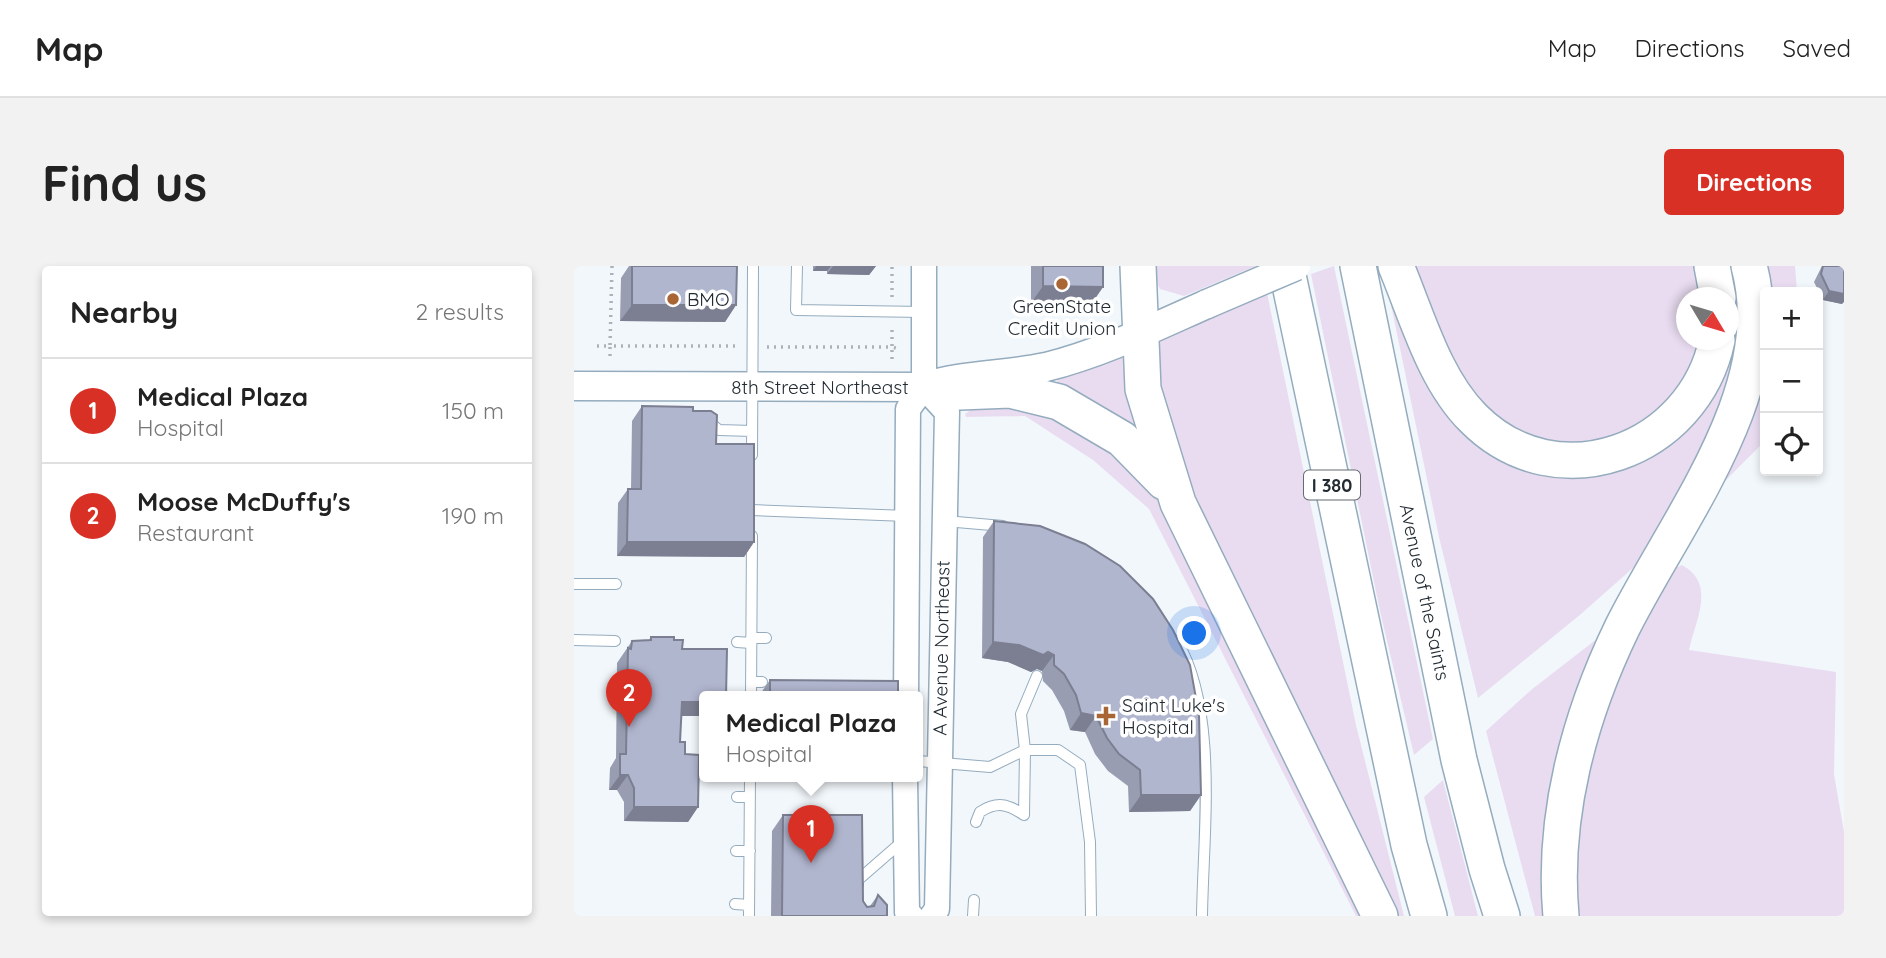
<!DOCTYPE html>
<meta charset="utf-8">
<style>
:root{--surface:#fff;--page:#f2f2f2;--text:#222;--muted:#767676;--line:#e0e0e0;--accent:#d93025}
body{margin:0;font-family:Quicksand,sans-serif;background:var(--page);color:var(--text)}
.controls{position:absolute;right:21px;top:21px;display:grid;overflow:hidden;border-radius:7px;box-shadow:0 4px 10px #0003}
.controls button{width:63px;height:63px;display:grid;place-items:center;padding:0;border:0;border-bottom:2px solid var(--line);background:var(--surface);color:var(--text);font:35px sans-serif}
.compass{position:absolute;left:1102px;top:21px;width:63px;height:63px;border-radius:50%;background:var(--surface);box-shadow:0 4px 10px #0003;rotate:128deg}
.you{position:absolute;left:621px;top:368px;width:24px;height:24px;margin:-18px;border:5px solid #fff;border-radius:50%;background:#1a73e8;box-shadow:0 0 0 10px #1a73e833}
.badge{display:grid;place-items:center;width:46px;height:46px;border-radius:50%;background:var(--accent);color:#fff;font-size:23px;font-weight:700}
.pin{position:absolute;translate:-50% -58px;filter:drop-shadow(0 2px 4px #0008)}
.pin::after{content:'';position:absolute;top:37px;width:24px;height:21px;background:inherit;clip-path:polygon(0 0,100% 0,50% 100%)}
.popup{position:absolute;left:125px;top:425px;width:224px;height:91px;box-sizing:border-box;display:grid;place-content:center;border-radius:7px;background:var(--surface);filter:drop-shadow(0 2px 5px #0005);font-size:23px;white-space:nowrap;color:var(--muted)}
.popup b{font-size:26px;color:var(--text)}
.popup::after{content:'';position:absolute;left:50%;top:100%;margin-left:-14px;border:14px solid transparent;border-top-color:var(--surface)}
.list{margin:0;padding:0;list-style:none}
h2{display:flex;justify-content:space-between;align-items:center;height:91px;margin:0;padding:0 28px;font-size:30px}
h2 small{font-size:23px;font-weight:400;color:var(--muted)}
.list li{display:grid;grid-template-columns:46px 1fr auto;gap:21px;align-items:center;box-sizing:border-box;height:105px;padding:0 28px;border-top:2px solid var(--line)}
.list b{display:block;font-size:26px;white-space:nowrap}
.list p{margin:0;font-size:23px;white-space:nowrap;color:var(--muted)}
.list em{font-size:23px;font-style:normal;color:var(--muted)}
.icon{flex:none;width:38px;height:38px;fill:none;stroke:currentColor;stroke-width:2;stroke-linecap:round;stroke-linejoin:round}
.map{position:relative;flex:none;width:1270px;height:650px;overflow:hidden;border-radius:7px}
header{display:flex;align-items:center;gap:42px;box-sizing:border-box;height:98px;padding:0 35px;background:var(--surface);border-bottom:2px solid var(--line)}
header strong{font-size:33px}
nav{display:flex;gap:38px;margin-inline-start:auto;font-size:24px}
.intro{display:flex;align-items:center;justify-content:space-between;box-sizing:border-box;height:168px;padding:0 42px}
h1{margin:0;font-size:49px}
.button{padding:18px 32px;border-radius:7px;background:var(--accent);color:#fff;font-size:24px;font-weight:700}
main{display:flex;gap:42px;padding:0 42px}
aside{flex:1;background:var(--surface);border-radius:7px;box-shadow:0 4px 10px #0003}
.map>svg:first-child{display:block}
.green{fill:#e9dcf1}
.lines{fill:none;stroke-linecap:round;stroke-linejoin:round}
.service-casing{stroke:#95acbe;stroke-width:12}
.tertiary-casing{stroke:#95acbe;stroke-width:27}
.secondary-casing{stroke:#95acbe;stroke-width:31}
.motorway-casing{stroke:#95acbe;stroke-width:38}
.path{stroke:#acb3b8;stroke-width:3.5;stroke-dasharray:2 5;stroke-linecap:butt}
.service{stroke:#fff;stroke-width:10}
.tertiary{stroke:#fff;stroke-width:24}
.secondary{stroke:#fff;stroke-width:28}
.motorway{stroke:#fff;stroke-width:35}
.secondary-bridge-casing{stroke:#95acbe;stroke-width:31;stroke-linecap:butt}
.secondary-bridge{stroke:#fff;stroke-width:28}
.wall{fill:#989db2}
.shaded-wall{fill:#7c7f91}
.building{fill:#b1b6cf;stroke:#7c7f91;stroke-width:2}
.poi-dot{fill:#a96634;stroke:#fff;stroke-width:2.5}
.labels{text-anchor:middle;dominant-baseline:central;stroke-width:7;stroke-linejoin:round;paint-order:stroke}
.shield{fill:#fff;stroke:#656b70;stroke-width:2}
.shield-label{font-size:18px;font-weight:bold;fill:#232c33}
.poi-label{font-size:19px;fill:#232c33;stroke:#fff;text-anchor:start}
.street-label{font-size:19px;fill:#232c33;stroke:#fff}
</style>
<header>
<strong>Map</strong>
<nav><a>Map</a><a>Directions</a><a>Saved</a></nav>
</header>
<div class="intro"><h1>Find us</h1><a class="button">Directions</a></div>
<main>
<aside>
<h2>Nearby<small>2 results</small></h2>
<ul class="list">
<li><span class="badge">1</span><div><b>Medical Plaza</b><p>Hospital</p></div><em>150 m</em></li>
<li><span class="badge">2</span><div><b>Moose McDuffy's</b><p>Restaurant</p></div><em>190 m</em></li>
</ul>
</aside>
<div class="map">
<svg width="1270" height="650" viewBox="0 0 1270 650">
<rect width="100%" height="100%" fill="#f2f7fb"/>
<!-- green -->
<path class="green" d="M573,0h109l-72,30 -24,-7z
M760,0l99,473 -19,16 -34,-144 -69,-337z
M809,0l69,140 161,59 115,-125v-42l-7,-32h19l6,37 -21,104 -74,145 -70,62 -103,84 -39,-161z
M831,0h295l7,31 -21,1v42h21l-16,44 -75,60 -76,2 -59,-32z
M1185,0h36l2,26h-32z
M693,27l89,432 48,191h-14l-220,-457 -16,-116z
M1191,73v102l-66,66z
M551,86l17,82 -86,-50 3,-8z
M422,134l93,30 76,74 204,412h-13l-207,-407 -56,-49 -68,-44 -59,1 -1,-3 16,-11z
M1108,299c35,19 13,56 7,85l147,22 -2,102 10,58v84h-272l5,-119 21,-86 71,-140z
M1037,362l-59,288h-17l-49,-185 45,-41z
M869,514l35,136h-23l-31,-119z"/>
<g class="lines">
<defs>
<path id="service" d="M223,0l-1,44 127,2
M133,154l12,10 33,1
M178,189l1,-189
M178,244l155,6
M371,255l58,5
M0,318h42
M177,372h15
M0,374l41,1
M603,375c42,70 26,194 25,275
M163,376l14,1
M177,416h11
M177,431l1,-161
M344,495l72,6 35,-17h33l22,15 10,77 1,74
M163,531h13
M450,549l1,-65 -4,-36 16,-38
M402,556l4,-10c17,-11 28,-8 44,3
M162,585h14
M284,619v-5l46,-40
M161,638l14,1
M175,650l1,-139
M399,650l1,-16"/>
<path id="tertiary" d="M350,121l23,25 -10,497 -5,7
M332,431l2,-288 16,-22v-121
M331,511l2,135 4,4"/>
<path id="secondary" d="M0,120l350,1c39,-13 81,-11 122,-20 56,-14 109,-40 161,-63"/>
<path id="motorway" d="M564,0l5,123 35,114 202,413
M712,0l123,579 20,71
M784,0l101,494 28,109 15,47
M822,0c21,50 38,113 77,152 84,85 221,33 244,-78
M1138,0l6,32
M350,121l36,5 50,-2 49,12 63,37 42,43
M987,650c-9,-99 18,-199 61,-288 52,-105 161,-239 127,-362"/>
</defs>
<!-- service casing -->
<use href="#service" class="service-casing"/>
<!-- tertiary casing -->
<use href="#tertiary" class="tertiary-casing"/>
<!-- secondary casing -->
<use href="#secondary" class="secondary-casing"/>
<!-- motorway casing -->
<use href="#motorway" class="motorway-casing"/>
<!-- path -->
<path class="path" d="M38,0l-2,80h128
M318,31v-31
M23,80h13v12
M193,81h125v-22
M318,93v-12l7,2"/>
<!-- service -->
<use href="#service" class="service"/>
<!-- tertiary -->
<use href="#tertiary" class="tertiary"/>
<!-- secondary -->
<use href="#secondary" class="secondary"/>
<!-- motorway -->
<use href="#motorway" class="motorway"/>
<defs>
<path id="secondary-bridge" d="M633,38l89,-38"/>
</defs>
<!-- secondary-bridge casing -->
<use href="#secondary-bridge" class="secondary-bridge-casing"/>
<!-- secondary-bridge -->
<use href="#secondary-bridge" class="secondary-bridge"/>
</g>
<!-- wall -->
<path class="wall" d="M55,0h108l-1,39 -11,17 -105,-1 1,-43z
M239,0h63l-7,9 -42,-1v-3h-14z
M457,0h72v21l-11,16h-61z
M1248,0h22l-2,38 -19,-4 -9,-18z
M68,140l51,5 23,33 38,98 -10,15 -127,-1 1,-53 10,-14h3l1,-68z
M420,255l207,274 -11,16 -61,1 -1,-26 -20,-15 -13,-17 -10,-22 -15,-2 -6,-19 -12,-21 -9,-9 -1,-10 -5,-2 -6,3 -23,-10 -26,-4 1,-121z
M77,371l23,3 8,9 22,48v19h-23l-1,26 5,12 13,53 -10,15 -64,-1v-19l-7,-12h-8l1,-22 6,-10 1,-95 15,-22h16z
M196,414l128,17h-140z
M209,549l84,92 3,-1 8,-11 9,21h-116l1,-85z"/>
<!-- shaded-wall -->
<path class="shaded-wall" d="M242,0h15l-4,5h-14z
M259,0h43l-7,9 -42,-1z
M469,20l60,1 -11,16h-61z
M1255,25l15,3v8l-2,2 -19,-4z
M58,39h104l-11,17 -105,-1z
M53,276h127l-10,15 -127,-1z
M419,376l26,3 35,10 -12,16 -5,-2 -6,3 -23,-10 -26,-4z
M108,436h22v14h-32z
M507,447l15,3 -11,16 -15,-2z
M46,509h8l-11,15h-8z
M186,511h37l-2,4h-38z
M567,529h60l-11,16 -61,1z
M60,541h64l-10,15 -64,-1z"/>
<!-- building -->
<path class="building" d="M58,0h105l-1,39h-104z
M469,0h60v21l-60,-1z
M1249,0h21v28l-15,-3 -8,-17z
M68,140l51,1v4h18l6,4 -1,29h38v98h-127l1,-53h13z
M420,255l46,5 45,18 35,22 33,33 20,31 17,35 9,50 2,80h-60l-1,-25 -21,-16 -12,-16 -11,-22 -15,-3 -5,-18 -12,-21 -10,-9v-10l-6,-3 -5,3 -24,-10 -26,-3z
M77,371h23v3h9l-1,9h45l-1,48h-22v5h-22l-2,40h5v12l14,1 -1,52h-64v-19l-6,-13h-8v-21h6l2,-106 3,1 1,-8 19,-1z
M196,414l128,1v16h-128z
M209,549h79l1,86 4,6 7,-1 4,-11 9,10v11h-105z"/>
<!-- markers -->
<g class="poi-dot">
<circle cx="488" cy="18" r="7"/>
<circle cx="99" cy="33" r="7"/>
<path d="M528.5 439.5h7v7h7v7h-7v7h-7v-7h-7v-7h7z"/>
</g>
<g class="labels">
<!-- shield labels -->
<rect class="shield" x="730" y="204.5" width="56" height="29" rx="5"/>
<g class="shield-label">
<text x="758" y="219">I 380</text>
</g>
<!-- poi labels -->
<g class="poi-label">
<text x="113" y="33">BMO</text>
<text x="488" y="40" text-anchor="middle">GreenState<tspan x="488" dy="22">Credit Union</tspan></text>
<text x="548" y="439">Saint Luke's<tspan x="548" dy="22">Hospital</tspan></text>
</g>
<!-- street labels -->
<g class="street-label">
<text x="246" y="121">8th Street Northeast</text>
<text transform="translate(851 326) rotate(78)">Avenue of the Saints</text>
<text transform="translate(367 382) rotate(-89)">A Avenue Northeast</text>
</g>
</g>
</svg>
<div class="controls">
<button>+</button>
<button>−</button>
<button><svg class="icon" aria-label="locate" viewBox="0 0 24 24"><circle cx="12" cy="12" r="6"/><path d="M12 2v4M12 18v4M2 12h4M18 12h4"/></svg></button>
</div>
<svg class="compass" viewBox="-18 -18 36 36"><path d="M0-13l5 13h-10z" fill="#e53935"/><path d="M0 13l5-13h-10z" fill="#767676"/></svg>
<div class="you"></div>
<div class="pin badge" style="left:237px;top:597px">1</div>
<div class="popup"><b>Medical Plaza</b>Hospital</div>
<div class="pin badge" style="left:55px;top:461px">2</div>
</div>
</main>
